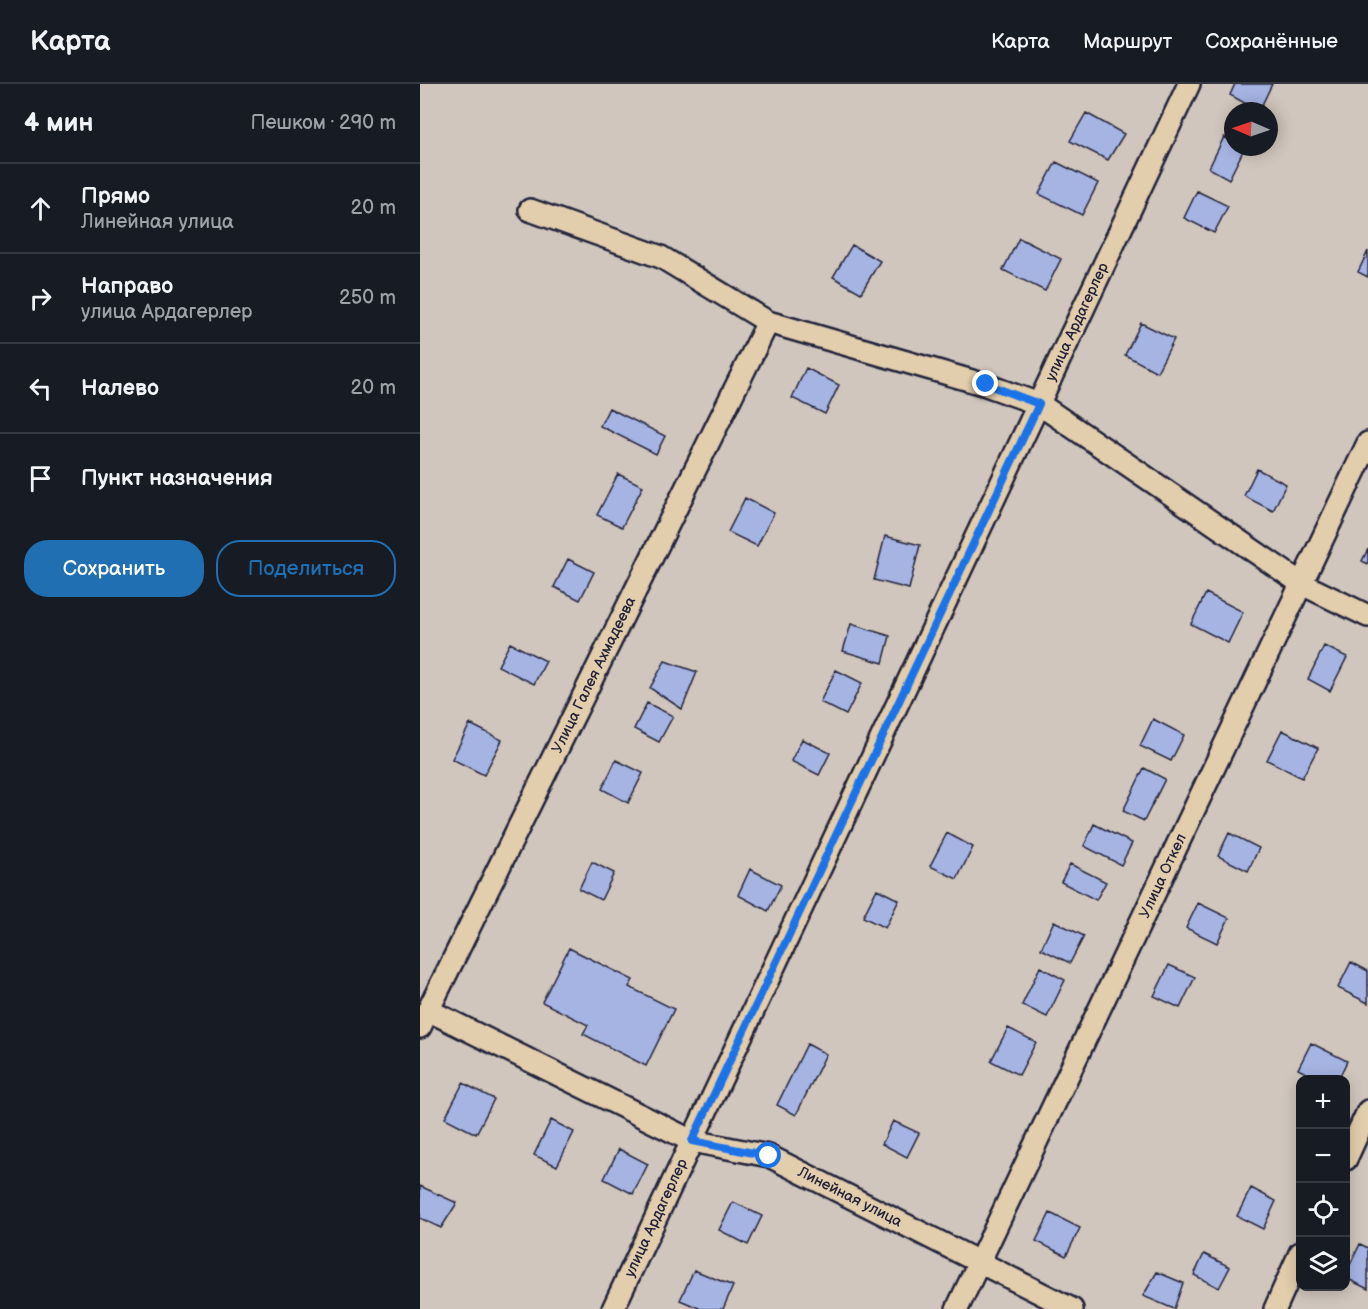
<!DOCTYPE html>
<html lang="ru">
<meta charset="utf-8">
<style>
:root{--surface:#171b24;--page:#20242c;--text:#f1f3f6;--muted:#9ea1a6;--line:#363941;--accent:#1f6fb2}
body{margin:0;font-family:"Balsamiq Sans",sans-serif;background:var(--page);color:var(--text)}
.controls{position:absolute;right:18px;bottom:18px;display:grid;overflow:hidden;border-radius:12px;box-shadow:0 3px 15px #0003}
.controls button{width:54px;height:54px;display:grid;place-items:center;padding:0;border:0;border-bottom:2px solid var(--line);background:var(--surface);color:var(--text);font:30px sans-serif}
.compass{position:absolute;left:804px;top:18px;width:54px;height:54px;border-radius:50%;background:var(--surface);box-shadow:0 3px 15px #0003;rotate:272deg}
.stop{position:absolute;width:18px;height:18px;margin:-14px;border:4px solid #1a73e8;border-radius:50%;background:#fff}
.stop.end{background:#1a73e8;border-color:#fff;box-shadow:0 2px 6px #0008}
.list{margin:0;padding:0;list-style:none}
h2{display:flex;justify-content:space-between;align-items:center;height:78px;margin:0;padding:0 24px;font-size:26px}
h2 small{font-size:20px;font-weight:400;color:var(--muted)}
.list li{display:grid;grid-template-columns:39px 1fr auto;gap:18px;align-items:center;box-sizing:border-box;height:90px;padding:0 24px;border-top:2px solid var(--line)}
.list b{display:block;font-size:22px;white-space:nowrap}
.list p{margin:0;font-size:20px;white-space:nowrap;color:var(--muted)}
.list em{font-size:20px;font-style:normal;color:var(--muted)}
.actions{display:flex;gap:12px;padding:18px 24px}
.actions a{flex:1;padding:14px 0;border:2px solid var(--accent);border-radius:24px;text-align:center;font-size:21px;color:var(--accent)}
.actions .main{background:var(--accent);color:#fff}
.icon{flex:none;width:33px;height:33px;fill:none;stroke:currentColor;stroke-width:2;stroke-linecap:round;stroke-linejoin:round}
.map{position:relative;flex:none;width:948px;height:1225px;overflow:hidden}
header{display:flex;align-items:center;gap:36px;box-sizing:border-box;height:84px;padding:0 30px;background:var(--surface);border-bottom:2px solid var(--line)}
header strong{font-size:28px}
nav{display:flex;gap:33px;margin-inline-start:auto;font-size:21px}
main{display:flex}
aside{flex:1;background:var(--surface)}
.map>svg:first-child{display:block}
.building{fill:#a6b4e4;stroke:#22223b;stroke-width:1.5}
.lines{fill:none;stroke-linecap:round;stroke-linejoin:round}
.minor-casing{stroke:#22223b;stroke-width:26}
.minor{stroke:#e2cdac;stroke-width:21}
.route{stroke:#1a73e8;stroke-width:8}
.labels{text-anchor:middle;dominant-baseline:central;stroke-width:5;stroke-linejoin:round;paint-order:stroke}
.street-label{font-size:15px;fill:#22223b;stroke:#e2cdac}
</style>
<header>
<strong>Карта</strong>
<nav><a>Карта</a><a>Маршрут</a><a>Сохранённые</a></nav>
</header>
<main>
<aside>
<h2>4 мин<small>Пешком · 290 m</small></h2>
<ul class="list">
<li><svg class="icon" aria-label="ahead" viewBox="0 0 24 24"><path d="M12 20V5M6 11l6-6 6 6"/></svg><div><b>Прямо</b><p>Линейная улица</p></div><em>20 m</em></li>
<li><svg class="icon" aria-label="right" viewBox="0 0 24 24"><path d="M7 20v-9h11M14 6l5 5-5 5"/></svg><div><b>Направо</b><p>улица Ардагерлер</p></div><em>250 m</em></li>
<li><svg class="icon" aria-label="left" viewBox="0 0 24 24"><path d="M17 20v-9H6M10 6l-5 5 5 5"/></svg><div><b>Налево</b></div><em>20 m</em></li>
<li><svg class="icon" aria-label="arrive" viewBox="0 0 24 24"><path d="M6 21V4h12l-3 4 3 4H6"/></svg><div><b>Пункт назначения</b></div></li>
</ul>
<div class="actions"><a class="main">Сохранить</a><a>Поделиться</a></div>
</aside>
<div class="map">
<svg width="948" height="1225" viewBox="0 0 948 1225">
<rect width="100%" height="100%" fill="#d0c6bd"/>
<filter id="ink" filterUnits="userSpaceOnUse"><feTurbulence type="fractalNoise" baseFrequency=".0167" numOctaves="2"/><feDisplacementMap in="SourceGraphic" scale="12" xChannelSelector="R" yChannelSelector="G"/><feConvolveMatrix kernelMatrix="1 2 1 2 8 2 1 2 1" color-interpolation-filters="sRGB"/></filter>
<g filter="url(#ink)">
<!-- building -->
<path class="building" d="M815,0h37l-13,27 -29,-16z
M666,29l38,21 -16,26 -38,-19z
M804,53l9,4v6h12l-16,32 -20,-11z
M636,78l42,21 -16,32 -43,-21z
M777,107l31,15 -14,27 -30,-15z
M599,154l42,21 -16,32 -42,-21z
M432,161l28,16 -19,32 -28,-16z
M948,167v26l-10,-5z
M721,239l33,16 -17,33 -32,-17z
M386,284l33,17 -14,29 -33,-16z
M189,324l56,28 -9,18 -56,-28z
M837,385l29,15 -13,27 -29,-15z
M198,390l25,12 -21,41 -25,-12z
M325,414l29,15 -17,33 -29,-14z
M465,452l35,9 -11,44 -35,-9z
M948,465v15l-6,-3z
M148,475l26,13 -14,28 -26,-13z
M786,509l37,19 -15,31 -37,-19z
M431,540l39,12 -7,27 -40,-12z
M90,559l36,18 -12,23 -36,-18z
M904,562l23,11 -17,34 -22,-12z
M245,577l32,11 -15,37 -32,-21z
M416,586l26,13 -16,32 -26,-13z
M227,619l26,13 -14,26 -25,-13z
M733,635l31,16 -13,26 -31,-15z
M50,640l32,16 -18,35 -32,-16z
M862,646l36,18 -16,30 -35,-18z
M382,655l28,14 -11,22 -28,-14z
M196,676l27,13 -15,30 -26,-14z
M724,684l21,11 -21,42 -21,-10z
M674,740l38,19 -11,22 -37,-19z
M527,749l26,14 -16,32 -27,-13z
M809,749l30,15 -11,23 -30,-15z
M172,778l22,11 -13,27 -22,-11z
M650,780l36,18 -10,18 -35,-18z
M330,785l31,16 -13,26 -30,-16z
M457,805l22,11 -14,28 -22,-11z
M778,819l31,15 -12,25 -31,-15z
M634,837l30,15 -14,27 -29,-14z
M149,864l64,32 -4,7 45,22 -28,57 -63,-32 5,-9 -46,-23z
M931,878l17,9v32l-30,-15z
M749,881l26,12 -15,31 -26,-12z
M620,883l25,13 -18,37 -25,-12z
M588,944l28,14 -17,33 -28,-14z
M891,959l36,18 -9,19h-19l-21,-11z
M387,960l19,10 -30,61 -19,-10z
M43,999l31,16 -18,35 -31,-16z
M131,1036l23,12 -17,34 -23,-11z
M473,1037l26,12 -12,24 -25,-13z
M199,1065l29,15 -15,30 -29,-15z
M0,1102l37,17 -16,25 -21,-10z
M831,1104l25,13 -13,28 -26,-13z
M313,1118l29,14 -14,29 -29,-15z
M630,1129l30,15 -14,28 -30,-15z
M940,1160l8,4v41l-22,-11v-5z
M784,1170l26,13 -11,21 -25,-13z
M274,1186l39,16 -10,23h-22l-21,-9z
M737,1188l26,11 -9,26 -31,-13z"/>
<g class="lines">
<defs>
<path id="minor" d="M110,126l131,47 107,65 218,63 53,19 263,180 66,32
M8,926l264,131 77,15 303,153
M0,943l348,-705
M926,1075l22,-48
M193,1225l576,-1225
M537,1225l411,-866
M855,1225l25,-56"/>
</defs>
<!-- minor casing -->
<use href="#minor" class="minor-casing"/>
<!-- minor -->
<use href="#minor" class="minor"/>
</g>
</g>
<g class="lines" filter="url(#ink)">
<!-- route -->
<path class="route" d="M349,1072l-77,-15 347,-737 -53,-20"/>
</g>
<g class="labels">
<!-- street labels -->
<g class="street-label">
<text transform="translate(657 238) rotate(-65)">улица Ардагерлер</text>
<text transform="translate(174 591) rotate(-64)">Улица Галея Ахмадеева</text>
<text transform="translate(743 792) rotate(-65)">Улица Откел</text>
<text transform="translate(430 1113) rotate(27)">Линейная улица</text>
<text transform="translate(236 1134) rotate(-65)">улица Ардагерлер</text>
</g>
</g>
</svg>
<div class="controls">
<button>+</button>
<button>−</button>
<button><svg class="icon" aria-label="locate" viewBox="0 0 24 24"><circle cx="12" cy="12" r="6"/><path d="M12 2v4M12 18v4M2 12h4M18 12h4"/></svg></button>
<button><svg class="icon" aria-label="layers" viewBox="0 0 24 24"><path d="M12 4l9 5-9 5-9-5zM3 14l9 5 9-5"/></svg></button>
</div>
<svg class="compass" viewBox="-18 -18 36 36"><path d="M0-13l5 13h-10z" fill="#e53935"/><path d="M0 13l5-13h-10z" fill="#9ea1a6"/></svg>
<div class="stop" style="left:349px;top:1072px"></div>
<div class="stop end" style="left:566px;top:300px"></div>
</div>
</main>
